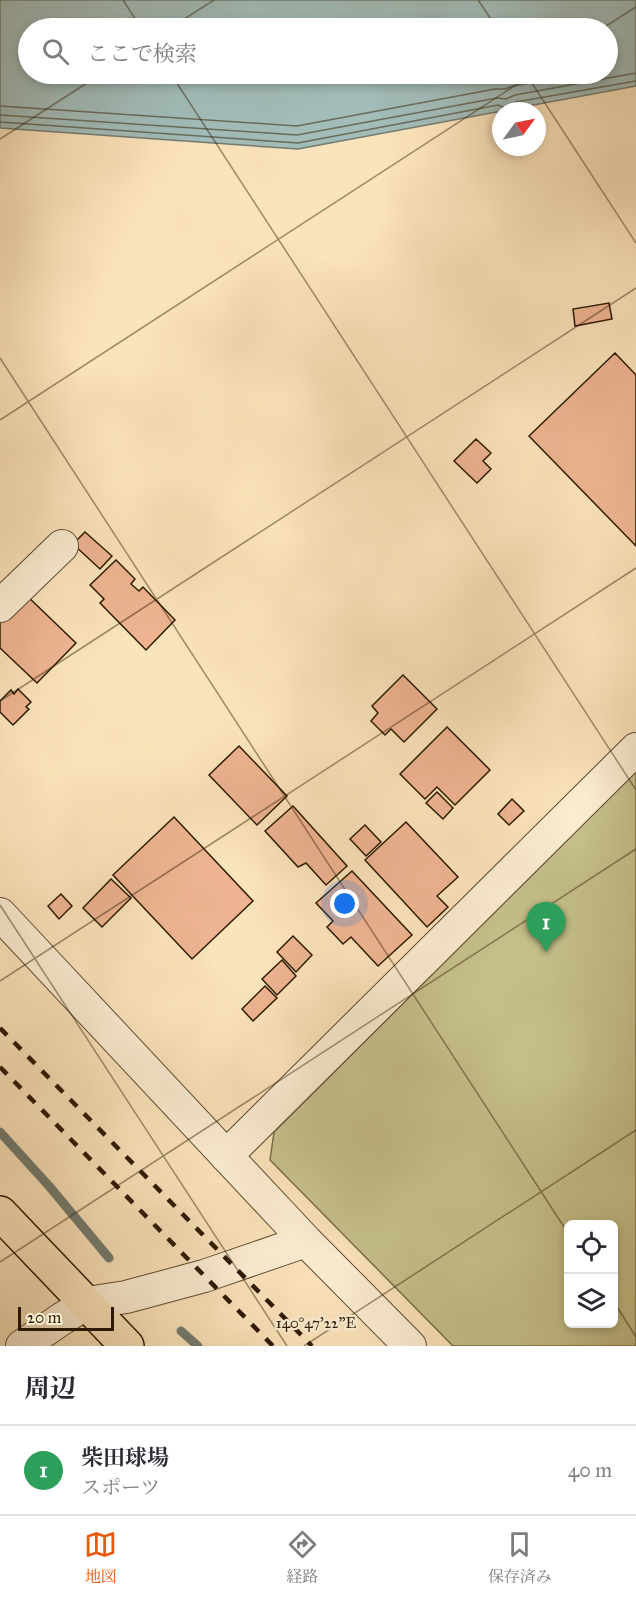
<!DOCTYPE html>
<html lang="ja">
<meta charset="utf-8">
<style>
:root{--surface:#fff;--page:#f2f2f3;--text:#2b2b33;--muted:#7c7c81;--line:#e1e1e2;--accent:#ea580c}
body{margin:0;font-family:"IM FELL Great Primer","Noto Serif JP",serif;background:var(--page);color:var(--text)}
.controls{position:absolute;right:18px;bottom:18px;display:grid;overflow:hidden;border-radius:9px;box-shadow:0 3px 9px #0003}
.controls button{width:54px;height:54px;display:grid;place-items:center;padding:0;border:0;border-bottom:2px solid var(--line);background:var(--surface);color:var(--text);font:30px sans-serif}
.compass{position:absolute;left:492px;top:102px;width:54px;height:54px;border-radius:50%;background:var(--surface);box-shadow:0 3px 9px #0003;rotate:57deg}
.scale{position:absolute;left:18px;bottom:15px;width:96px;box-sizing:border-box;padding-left:6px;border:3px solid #2d1a00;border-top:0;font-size:16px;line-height:21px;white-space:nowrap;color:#2d1a00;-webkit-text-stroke:4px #fcedd3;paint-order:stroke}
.you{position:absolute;left:345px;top:904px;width:21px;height:21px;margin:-15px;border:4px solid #fff;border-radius:50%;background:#1a73e8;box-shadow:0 0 0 9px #1a73e833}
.badge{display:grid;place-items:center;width:39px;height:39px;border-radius:50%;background:var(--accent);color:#fff;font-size:20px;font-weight:700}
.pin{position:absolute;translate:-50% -50px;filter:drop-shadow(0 2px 3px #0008)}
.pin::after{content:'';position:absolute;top:32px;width:21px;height:18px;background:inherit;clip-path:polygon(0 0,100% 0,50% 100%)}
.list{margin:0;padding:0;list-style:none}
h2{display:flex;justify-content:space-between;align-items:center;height:78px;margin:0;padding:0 24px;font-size:26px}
h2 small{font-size:20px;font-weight:400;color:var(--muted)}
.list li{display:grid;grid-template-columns:39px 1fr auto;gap:18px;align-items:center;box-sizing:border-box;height:90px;padding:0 24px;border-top:2px solid var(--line)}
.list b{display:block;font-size:22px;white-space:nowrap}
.list p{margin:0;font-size:20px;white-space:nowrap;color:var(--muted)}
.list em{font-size:20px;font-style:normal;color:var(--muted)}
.icon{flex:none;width:33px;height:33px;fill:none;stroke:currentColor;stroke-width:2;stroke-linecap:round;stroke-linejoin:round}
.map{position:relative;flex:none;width:636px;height:1346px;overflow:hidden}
.search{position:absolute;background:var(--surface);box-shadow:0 3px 9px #0003;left:18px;right:18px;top:18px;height:66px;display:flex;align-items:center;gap:15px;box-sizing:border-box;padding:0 21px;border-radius:33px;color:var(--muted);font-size:22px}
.sheet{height:168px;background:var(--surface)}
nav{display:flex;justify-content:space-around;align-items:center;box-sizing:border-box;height:84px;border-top:2px solid var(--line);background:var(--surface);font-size:16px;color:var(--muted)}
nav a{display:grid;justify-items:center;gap:3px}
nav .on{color:var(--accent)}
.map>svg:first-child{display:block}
.green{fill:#c6c18b;stroke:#7a6e46;stroke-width:1.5;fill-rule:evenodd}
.water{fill:#a2bcb9;stroke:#737b6f;stroke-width:1.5;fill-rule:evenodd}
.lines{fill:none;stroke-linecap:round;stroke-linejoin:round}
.shore{stroke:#686b5c;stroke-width:1.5}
.stream{stroke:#737b6f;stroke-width:9}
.building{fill:#eeb491;stroke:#2d1a00;stroke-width:1.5}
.minor-casing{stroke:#604c2f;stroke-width:34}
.major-casing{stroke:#2d1a00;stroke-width:36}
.minor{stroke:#fcedd3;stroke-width:32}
.major{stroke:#fbe3bb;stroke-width:33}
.rail{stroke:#2d1a00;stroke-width:4.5;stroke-dasharray:10 10;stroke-linecap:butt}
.ticks{fill:none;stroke:#2d1a00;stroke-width:1.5;stroke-opacity:0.45}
.ticks-label{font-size:15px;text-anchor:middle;fill:#2d1a00;stroke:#fcedd3;stroke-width:4.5;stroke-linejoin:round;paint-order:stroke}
</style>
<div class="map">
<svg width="636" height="1346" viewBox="0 0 636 1346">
<rect width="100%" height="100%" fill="#fbe3bb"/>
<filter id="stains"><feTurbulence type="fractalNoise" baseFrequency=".00333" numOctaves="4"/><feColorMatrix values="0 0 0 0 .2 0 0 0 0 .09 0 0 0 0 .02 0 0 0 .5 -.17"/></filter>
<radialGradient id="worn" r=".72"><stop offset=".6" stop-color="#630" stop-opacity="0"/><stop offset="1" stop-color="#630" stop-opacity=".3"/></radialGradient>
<!-- green -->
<path class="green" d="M636,771v575h-183l-183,-186 4,-28zM568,1224h46v100h-46z"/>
<!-- water -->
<path class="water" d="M0,0h636v86l-338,63 -298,-21zM28,28h580v46h-580z"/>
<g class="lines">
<!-- shore -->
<path class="shore" d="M0,106l297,20 198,-37h10l8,-3 67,-12
M0,115l297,20 200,-37 9,1 9,-4 121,-22
M0,122l298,21 200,-38 10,4 8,-7 120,-21"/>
<!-- stream -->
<path class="stream" d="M0,1132l49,54 60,72
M181,1331l17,15"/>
</g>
<!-- building -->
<path class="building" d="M609,303l3,16 -37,7 -2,-17z
M615,353l21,22v171l-107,-110z
M476,439l15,14 -8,8 8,8 -14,14 -23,-22z
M85,532l27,24 -12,13 -27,-25z
M116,560l19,19 -4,5 8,7 4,-4 32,33 -29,30 -46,-47 4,-4 -14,-14z
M24,593l52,50 -39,40 -37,-35v-30z
M403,675l34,34 -33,33 -13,-13 -6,6 -14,-14 7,-8 -6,-7z
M18,689l13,13 -5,5 3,2 -16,16 -13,-13v-11l11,-11 3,4z
M447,727l43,43 -35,35 -18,-18 -12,12 -25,-25z
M239,746l48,50 -30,29 -48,-50z
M437,792l16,16 -10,11 -17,-16z
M512,799l12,12 -15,14 -11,-11z
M293,806l54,60 -21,19 -20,-22 -8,4 -33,-36z
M174,817l79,84 -61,58 -79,-84z
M406,822l52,55 -21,19 11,11 -21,20 -62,-67z
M365,825l16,17 -15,14 -16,-17z
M352,871l60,64 -34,31 -27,-29 -8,7 -16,-17 6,-6 -17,-18z
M111,879l20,19 -29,29 -19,-19z
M61,894l11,12 -13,13 -11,-13z
M293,936l19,19 -16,17 -19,-20z
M282,960l14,16 -19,19 -15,-16z
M265,986l12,12 -24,23 -11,-12z"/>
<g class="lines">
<defs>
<path id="minor" d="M0,606l62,-60
M0,914l306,327 104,105
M226,1156l410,-407
M22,1346l41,-28 24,-15 39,-6 78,-21 102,-35"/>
<path id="major" d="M0,1213l127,133"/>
</defs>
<!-- minor casing -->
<use href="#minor" class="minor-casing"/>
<!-- major casing -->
<use href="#major" class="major-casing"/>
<!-- minor -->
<use href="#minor" class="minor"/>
<!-- major -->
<use href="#major" class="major"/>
<!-- rail -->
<path class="rail" d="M0,1028l312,318
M0,1067l273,279"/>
</g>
<!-- ticks -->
<path class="ticks" d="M123,0l18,28M478,0l19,28M170,28l44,-28M603,28l33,-21M171,74l465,716M526,74l110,169M0,139l101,-65M0,358l568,875M0,420l533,-346M0,701l636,-413M0,905l287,441M0,981l636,-413M0,1262l636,-413M614,1302l22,35M304,1346l332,-216"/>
<g class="ticks-label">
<text x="316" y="1328">140°47'22"E</text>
</g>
<rect width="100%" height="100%" filter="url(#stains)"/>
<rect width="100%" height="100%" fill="url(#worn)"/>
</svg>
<div class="controls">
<button><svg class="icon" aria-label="locate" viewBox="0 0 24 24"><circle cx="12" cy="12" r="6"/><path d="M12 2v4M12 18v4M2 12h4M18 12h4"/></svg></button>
<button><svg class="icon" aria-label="layers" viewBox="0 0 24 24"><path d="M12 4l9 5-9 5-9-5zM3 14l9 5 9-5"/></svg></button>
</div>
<svg class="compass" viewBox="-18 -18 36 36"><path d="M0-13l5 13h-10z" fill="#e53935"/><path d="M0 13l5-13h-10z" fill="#7c7c81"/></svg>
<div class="scale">20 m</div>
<div class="you"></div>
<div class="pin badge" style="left:546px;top:952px;background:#2e9e5b">1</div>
<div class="search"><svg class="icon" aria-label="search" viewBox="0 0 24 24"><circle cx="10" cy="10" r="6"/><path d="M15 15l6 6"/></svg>ここで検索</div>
</div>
<section class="sheet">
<h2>周辺<small></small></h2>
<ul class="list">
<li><span class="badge" style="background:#2e9e5b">1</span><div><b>柴田球場</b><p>スポーツ</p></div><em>40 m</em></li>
</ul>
</section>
<nav>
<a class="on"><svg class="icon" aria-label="map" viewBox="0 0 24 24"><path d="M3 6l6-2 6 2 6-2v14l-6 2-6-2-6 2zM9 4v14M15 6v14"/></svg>地図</a>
<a><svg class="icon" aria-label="directions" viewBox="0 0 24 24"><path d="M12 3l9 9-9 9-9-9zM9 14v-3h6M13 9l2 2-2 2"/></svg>経路</a>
<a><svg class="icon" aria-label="saved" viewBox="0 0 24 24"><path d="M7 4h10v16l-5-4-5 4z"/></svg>保存済み</a>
</nav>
